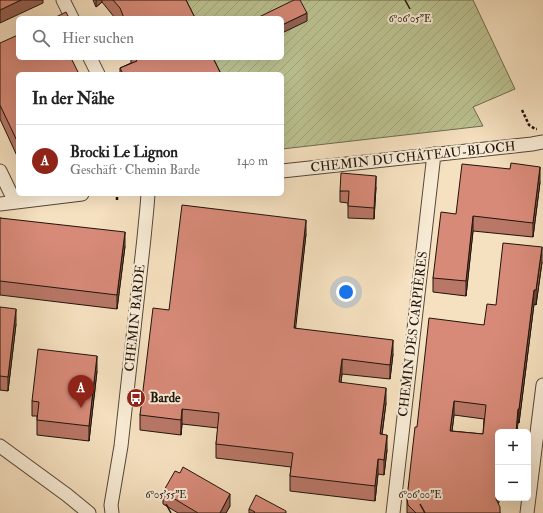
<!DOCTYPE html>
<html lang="de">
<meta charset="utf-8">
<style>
:root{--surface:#fff;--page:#f2f2f2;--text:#222;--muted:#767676;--line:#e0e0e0;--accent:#8f2418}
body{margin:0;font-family:"IM FELL Double Pica",serif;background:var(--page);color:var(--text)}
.controls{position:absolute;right:12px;bottom:12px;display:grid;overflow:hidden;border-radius:6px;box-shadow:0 4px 16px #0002}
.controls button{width:36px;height:36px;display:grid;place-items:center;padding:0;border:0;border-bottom:1px solid var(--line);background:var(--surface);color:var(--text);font:20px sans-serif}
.you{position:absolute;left:346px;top:292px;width:14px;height:14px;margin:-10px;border:3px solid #fff;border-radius:50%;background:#1a73e8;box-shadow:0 0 0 6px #1a73e833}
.badge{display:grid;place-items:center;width:26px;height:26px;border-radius:50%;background:var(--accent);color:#fff;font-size:13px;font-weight:700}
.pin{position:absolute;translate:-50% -33px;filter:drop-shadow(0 1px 2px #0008)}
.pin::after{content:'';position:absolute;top:21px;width:14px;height:12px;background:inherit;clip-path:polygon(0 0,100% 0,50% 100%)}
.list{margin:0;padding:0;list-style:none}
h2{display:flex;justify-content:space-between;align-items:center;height:52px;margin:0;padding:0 16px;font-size:17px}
h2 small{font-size:13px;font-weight:400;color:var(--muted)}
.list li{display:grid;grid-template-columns:26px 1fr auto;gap:12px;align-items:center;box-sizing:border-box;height:72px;padding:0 16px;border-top:1px solid var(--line)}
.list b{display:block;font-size:15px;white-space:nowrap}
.list p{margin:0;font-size:13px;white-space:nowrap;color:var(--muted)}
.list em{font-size:13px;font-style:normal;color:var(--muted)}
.icon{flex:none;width:22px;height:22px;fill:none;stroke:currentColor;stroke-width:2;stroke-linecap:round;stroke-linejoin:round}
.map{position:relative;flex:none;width:543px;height:513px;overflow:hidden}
.search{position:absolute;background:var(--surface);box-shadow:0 4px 16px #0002;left:16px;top:16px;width:268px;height:44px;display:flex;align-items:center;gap:10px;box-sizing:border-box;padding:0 14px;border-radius:6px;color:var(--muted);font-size:15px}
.panel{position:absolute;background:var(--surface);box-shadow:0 4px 16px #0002;left:16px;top:72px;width:268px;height:124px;border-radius:6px}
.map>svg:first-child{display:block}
.garden{fill:url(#garden-furrows);stroke:#6e6b4f}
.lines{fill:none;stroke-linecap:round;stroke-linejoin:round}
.minor-casing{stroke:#55473a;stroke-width:15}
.path{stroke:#20140d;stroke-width:2.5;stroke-dasharray:3 2;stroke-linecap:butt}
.minor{stroke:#f8ebd5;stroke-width:13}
.wall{fill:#b97767;stroke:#20140d;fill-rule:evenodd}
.shaded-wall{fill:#966154;stroke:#20140d}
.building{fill:#d78a78;stroke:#20140d;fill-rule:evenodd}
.ticks{fill:none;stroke:#20140d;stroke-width:1.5}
.labels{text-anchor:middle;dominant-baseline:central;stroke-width:4;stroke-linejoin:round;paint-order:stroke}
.street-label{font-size:13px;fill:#20140d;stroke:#f8ebd5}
.poi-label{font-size:13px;font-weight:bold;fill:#20140d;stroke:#f8ebd5;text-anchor:start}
.ticks-label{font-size:10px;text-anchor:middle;fill:#20140d;stroke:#f8ebd5;stroke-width:4;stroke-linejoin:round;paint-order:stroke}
</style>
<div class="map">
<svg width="543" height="513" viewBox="0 0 543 513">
<defs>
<pattern id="garden-furrows" width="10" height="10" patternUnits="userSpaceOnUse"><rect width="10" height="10" fill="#bcc291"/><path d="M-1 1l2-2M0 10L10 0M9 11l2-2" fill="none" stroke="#a1a67c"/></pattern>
</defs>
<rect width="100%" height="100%" fill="#f5e0bf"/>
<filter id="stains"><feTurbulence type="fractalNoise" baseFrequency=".005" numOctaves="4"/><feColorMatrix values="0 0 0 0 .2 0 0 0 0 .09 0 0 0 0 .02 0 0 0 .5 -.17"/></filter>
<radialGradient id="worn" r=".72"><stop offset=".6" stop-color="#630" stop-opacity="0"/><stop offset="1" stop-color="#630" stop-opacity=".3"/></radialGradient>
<!-- garden -->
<path class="garden" d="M179,0h294l42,89 -42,18 10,19 -201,23v-75h-68l-8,-16h76v-40h-94z"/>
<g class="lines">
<defs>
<path id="minor" d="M63,0l9,18
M90,58l8,16
M0,171l15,31
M282,171l250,-27 11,-2
M0,204l82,-10
M0,446l67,49 22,18
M112,513l-1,-8 10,-59 23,-208 3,-31 1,-13
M393,513l41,-359
M527,513l16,-128"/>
</defs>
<!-- minor casing -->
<use href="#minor" class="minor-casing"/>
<!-- path -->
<path class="path" d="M522,110l7,15 6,4h2
M117,197v4"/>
<!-- minor -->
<use href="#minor" class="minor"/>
</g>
<!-- wall -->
<path class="wall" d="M93,0h93l9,18h-80l-13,-16 -6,5z
M0,43l18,31v84l-18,-39z
M131,58h82l8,16h-101v-6l11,-5z
M540,182l-7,55 -60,-6 -7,65 -33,-4v-14l23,-64z
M376,187l-2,32 -26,-1v-15l-8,-1v-11z
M0,218l125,28 -8,63 -117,-14z
M306,234l-11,94 98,26 -3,25 -48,-5 -1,8 45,21 -4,32 5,15 -3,25 -6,-1 -3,27 -85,-10v-15l1,-9 -75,-9v-14l2,-16 -36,-4 -1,11 -41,-5v-15l29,-105z
M542,262l-6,43 -2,-1 -15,119h-1l-20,9v72l2,9h-93v-15l10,-71 67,-102 12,-20zM454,415l30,4 -1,15 -31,-3z
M0,307l16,17 -8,67 -8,-1z
M97,371l-8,70 -52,-6v-19h-5v-15z
M163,492l67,14 -4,7h-48l-15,-9z
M249,509l37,4h-37z"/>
<!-- shaded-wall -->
<path class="shaded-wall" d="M21,0h22v3l-43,20v-13z
M96,0h6v2l-6,5z
M307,13v8l-25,12v-8z
M540,167v15l-7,55v-14z
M376,176v11l-2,32v-11z
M473,216v15l-7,65v-15z
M306,220v14l-12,109v-15z
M125,232v14l-8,63v-14z
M542,247v15l-6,43v-15z
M534,290v14l-15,119v-14z
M16,309v15l-8,67v-14z
M393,340v14l-3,25v-14z
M97,356v15l-8,70v-15z
M342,359v15l-3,23v-15z
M386,388v15l-6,46v-15z
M454,401v14l-4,31v-15z
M182,409v15l-1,11v-15z
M518,409v14l-1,9h-1z
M387,435v15l-3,25v-15z
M378,459v15l-3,27v-15z
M498,491v7h2l-4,15v-14z
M230,494v12l-4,7h-6z"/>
<!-- building -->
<path class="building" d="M0,0h21l-21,10z
M113,0h73l9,18h-71l-4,-10z
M294,0h6l7,13 -25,12v-7h-23v-1z
M66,12l2,4 -3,2h-11z
M18,35v23h53l8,16h-61v69l-18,-38v-62z
M135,58h78l8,16h-98l-3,-6 17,-7z
M511,163l29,4 -7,56 -60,-7 -7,65 -33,-3 8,-66 15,2 6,-50 48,5z
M341,173l35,3 -2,32 -26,-2 1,-15h-9z
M182,205l124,15 -12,108 99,12 -3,25 -48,-6 -3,23 47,6 -6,46 7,1 -3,25 -6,-1 -3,27 -85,-10 3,-23 -77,-9 3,-31 -37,-4 -1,11 -41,-5 13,-107 16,2z
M0,218l125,14 -8,63 -117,-14z
M503,243l39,4 -6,43h-2l-15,119h-1l-2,23h-18v59l-2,8 4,8v6h-84l-8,-8 -1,-7 8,-71h2l12,-109 55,7 3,-21 9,1zM454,401l32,4 -3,29 -33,-3z
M0,307l16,2 -8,68 -8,-1z
M38,349l59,7 -8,70 -52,-6 2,-18 -7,-1z
M183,467l47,27 -10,19h-22l-35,-21 12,-21 5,2z
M256,495l30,16v2h-32l1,-1 -6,-3z"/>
<!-- ticks -->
<path class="ticks" d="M405,0l5,9M166,504l5,9M420,504l5,9"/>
<!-- icons -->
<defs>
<symbol id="bus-disc" viewBox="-11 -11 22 22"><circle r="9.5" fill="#8f2418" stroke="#f8ebd5"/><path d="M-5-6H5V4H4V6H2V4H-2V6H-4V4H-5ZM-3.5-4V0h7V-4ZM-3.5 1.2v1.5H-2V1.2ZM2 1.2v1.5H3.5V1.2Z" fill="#fff"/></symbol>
</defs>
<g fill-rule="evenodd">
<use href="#bus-disc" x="125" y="387" width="22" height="22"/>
</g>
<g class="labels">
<!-- street labels -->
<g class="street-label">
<text transform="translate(413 157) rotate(-6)">CHEMIN DU CHÂTEAU-BLOCH</text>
<text transform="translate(135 318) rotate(-84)">CHEMIN BARDE</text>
<text transform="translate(413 334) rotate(-83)">CHEMIN DES CARPIÈRES</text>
</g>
<!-- poi labels -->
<g class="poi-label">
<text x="150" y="398">Barde</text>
</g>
</g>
<g class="ticks-label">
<text x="410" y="22">6°06'05"E</text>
<text x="166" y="498">6°05'55"E</text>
<text x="420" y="498">6°06'00"E</text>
</g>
<rect width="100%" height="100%" filter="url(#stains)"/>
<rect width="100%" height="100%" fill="url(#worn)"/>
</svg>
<div class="controls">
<button>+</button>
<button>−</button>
</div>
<div class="you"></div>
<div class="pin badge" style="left:81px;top:408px">A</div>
<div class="search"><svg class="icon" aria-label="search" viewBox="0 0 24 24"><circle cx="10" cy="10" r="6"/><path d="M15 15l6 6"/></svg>Hier suchen</div>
<section class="panel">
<h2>In der Nähe<small></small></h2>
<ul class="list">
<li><span class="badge">A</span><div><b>Brocki Le Lignon</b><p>Geschäft · Chemin Barde</p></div><em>140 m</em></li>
</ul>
</section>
</div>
